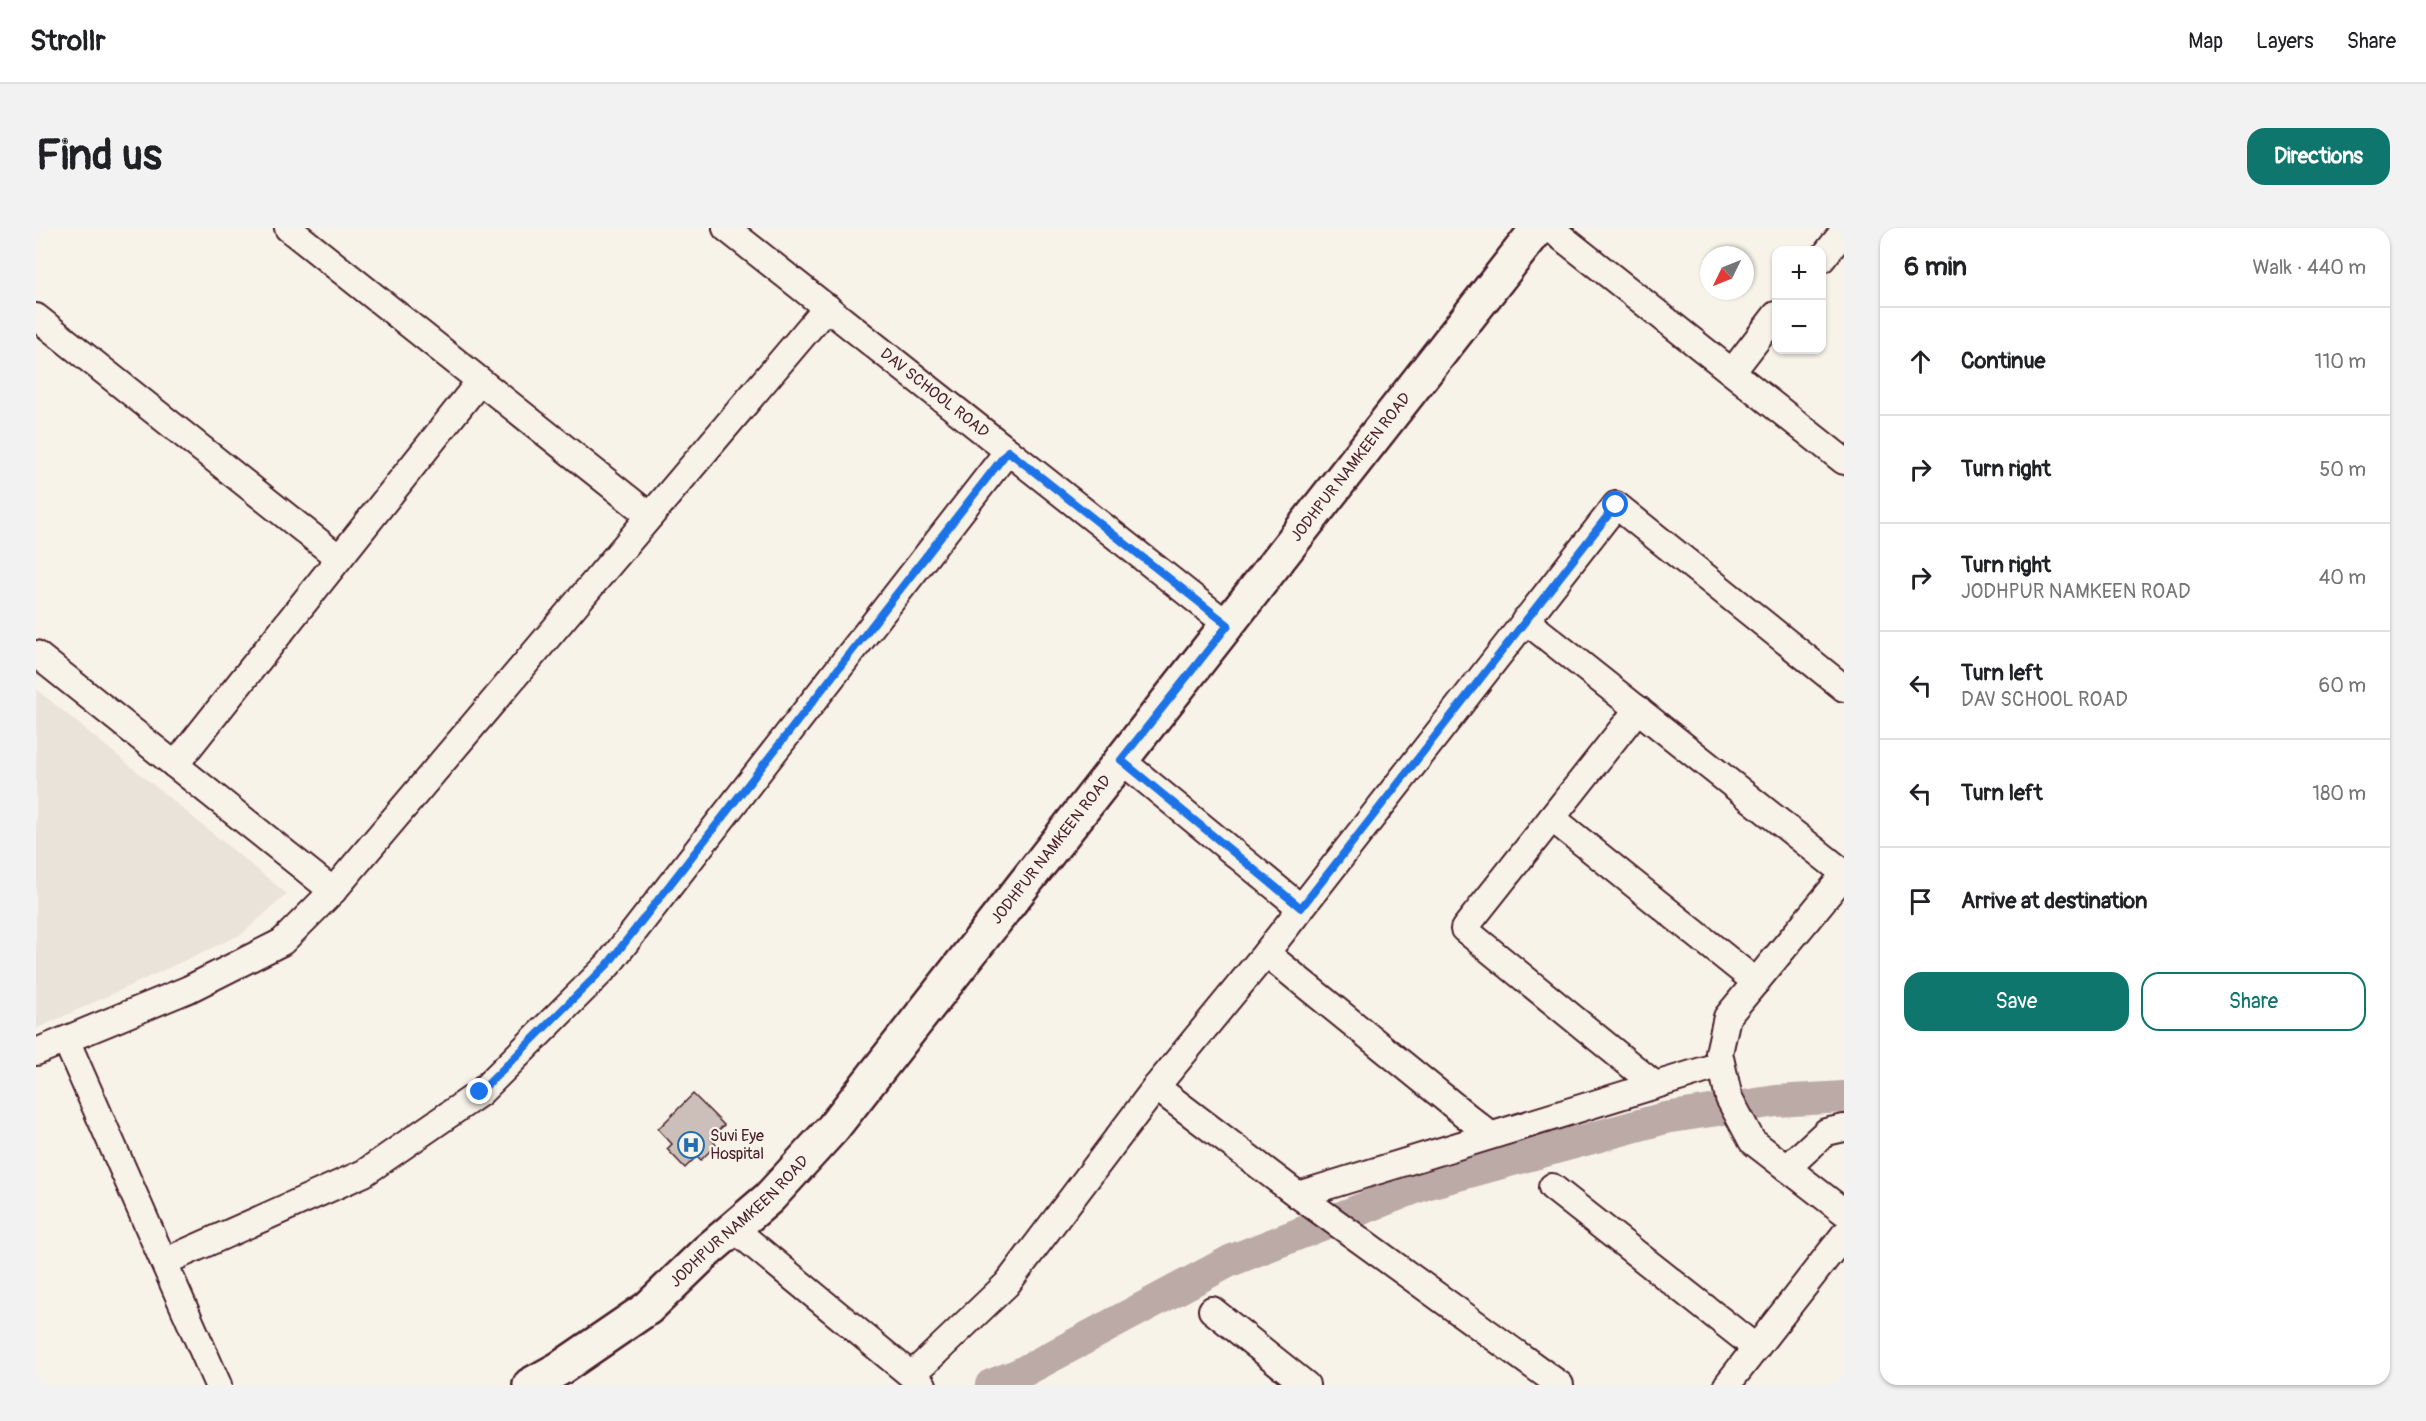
<!DOCTYPE html>
<meta charset="utf-8">
<style>
:root{--surface:#fff;--page:#f2f2f2;--text:#202124;--muted:#757577;--line:#e0e0e0;--accent:#0f766e}
body{margin:0;font-family:Pangolin,sans-serif;background:var(--page);color:var(--text)}
.controls{position:absolute;right:18px;top:18px;display:grid;overflow:hidden;border-radius:12px;box-shadow:0 2px 4px #0004}
.controls button{width:54px;height:54px;display:grid;place-items:center;padding:0;border:0;border-bottom:2px solid var(--line);background:var(--surface);color:var(--text);font:30px sans-serif}
.compass{position:absolute;left:1664px;top:18px;width:54px;height:54px;border-radius:50%;background:var(--surface);box-shadow:0 2px 4px #0004;rotate:227deg}
.stop{position:absolute;width:18px;height:18px;margin:-14px;border:4px solid #1a73e8;border-radius:50%;background:#fff}
.stop.end{background:#1a73e8;border-color:#fff;box-shadow:0 2px 6px #0008}
.list{margin:0;padding:0;list-style:none}
h2{display:flex;justify-content:space-between;align-items:center;height:78px;margin:0;padding:0 24px;font-size:26px}
h2 small{font-size:20px;font-weight:400;color:var(--muted)}
.list li{display:grid;grid-template-columns:39px 1fr auto;gap:18px;align-items:center;box-sizing:border-box;height:108px;padding:0 24px;border-top:2px solid var(--line)}
.list b{display:block;font-size:22px;white-space:nowrap}
.list p{margin:0;font-size:20px;white-space:nowrap;color:var(--muted)}
.list em{font-size:20px;font-style:normal;color:var(--muted)}
.actions{display:flex;gap:12px;padding:18px 24px}
.actions a{flex:1;padding:14px 0;border:2px solid var(--accent);border-radius:18px;text-align:center;font-size:21px;color:var(--accent)}
.actions .main{background:var(--accent);color:#fff}
.icon{flex:none;width:33px;height:33px;fill:none;stroke:currentColor;stroke-width:2;stroke-linecap:round;stroke-linejoin:round}
.map{position:relative;flex:none;width:1808px;height:1157px;overflow:hidden;border-radius:18px}
header{display:flex;align-items:center;gap:36px;box-sizing:border-box;height:84px;padding:0 30px;background:var(--surface);border-bottom:2px solid var(--line)}
header strong{font-size:28px}
nav{display:flex;gap:33px;margin-inline-start:auto;font-size:21px}
.intro{display:flex;align-items:center;justify-content:space-between;box-sizing:border-box;height:144px;padding:0 36px}
h1{margin:0;font-size:42px}
.button{padding:15px 27px;border-radius:18px;background:var(--accent);color:#fff;font-size:21px;font-weight:700}
main{display:flex;gap:36px;padding:0 36px}
aside{flex:1;background:var(--surface);border-radius:18px;box-shadow:0 2px 4px #0004}
.map>svg:first-child{display:block}
.built{fill:#eae3da}
.lines{fill:none;stroke-linecap:round;stroke-linejoin:round}
.canal{stroke:#bcaaa7;stroke-width:32}
.building{fill:#ccbfb9;stroke:#4a1f2b;stroke-width:1.5}
.minor-casing{stroke:#4a1f2b;stroke-width:30}
.tertiary-casing{stroke:#4a1f2b;stroke-width:38}
.minor{stroke:#f7f3e8;stroke-width:26}
.tertiary{stroke:#f7f3e8;stroke-width:33}
.route{stroke:#1a73e8;stroke-width:8}
.labels{text-anchor:middle;dominant-baseline:central;stroke-width:4.5;stroke-linejoin:round;paint-order:stroke}
.street-label{font-size:16px;fill:#4a1f2b;stroke:#f7f3e8}
.poi-label{font-size:16px;fill:#4a1f2b;stroke:#f7f3e8;text-anchor:start}
</style>
<header>
<strong>Strollr</strong>
<nav><a>Map</a><a>Layers</a><a>Share</a></nav>
</header>
<div class="intro"><h1>Find us</h1><a class="button">Directions</a></div>
<main>
<div class="map">
<svg width="1808" height="1157" viewBox="0 0 1808 1157">
<rect width="100%" height="100%" fill="#f7f3e8"/>
<filter id="ink" filterUnits="userSpaceOnUse"><feTurbulence type="fractalNoise" baseFrequency=".0167" numOctaves="2"/><feDisplacementMap in="SourceGraphic" scale="12" xChannelSelector="R" yChannelSelector="G"/><feConvolveMatrix kernelMatrix="1 2 1 2 8 2 1 2 1" color-interpolation-filters="sRGB"/></filter>
<g filter="url(#ink)">
<!-- built -->
<path class="built" d="M0,461l251,205 -45,40 -206,95z"/>
<g class="lines">
<!-- canal -->
<path class="canal" d="M955,1157l26,-10 213,-114 195,-77 240,-66 111,-17 68,-4"/>
</g>
<!-- building -->
<path class="building" d="M657,866l31,31 -13,13 5,7 -15,15 -4,-4 -12,12 -18,-19 5,-5 -14,-15z"/>
<g class="lines">
<defs>
<g id="minor">
<path d="M252,0l362,288"/>
<path id="s1" d="M690,0l502,397"/>
<path d="M1514,0l294,233"/>
<path d="M1786,31l22,-28"/>
<path d="M0,89l303,241"/>
<path d="M1696,144l44,-57"/>
<path d="M1489,392l319,253"/>
<path d="M0,426l297,237"/>
<path d="M1602,481l-174,220 191,156"/>
<path d="M1085,532l180,148"/>
<path d="M139,537l305,-384"/>
<path d="M1516,590l204,164"/>
<path d="M1808,647l-117,142 -8,36 10,45 23,43 92,71"/>
<path d="M1230,725l224,182"/>
<path d="M30,812l152,345"/>
<path d="M0,824l153,-63 93,-47 51,-51 494,-584"/>
<path d="M1120,859l142,108 423,-130"/>
<path d="M1751,940l39,-36 18,-4"/>
<path d="M1516,959l204,161"/>
<path d="M1262,967l262,190"/>
<path d="M697,1000l190,157"/>
<path d="M128,1034l200,-89 116,-80 128,-128 400,-514"/>
<path d="M1176,1082l94,75"/>
<path d="M876,1147l95,-91 149,-197 110,-134 350,-448 228,183"/>
<path d="M1691,1157l117,-150"/>
</g>
<g id="tertiary">
<path id="s2" d="M494,1157l29,-16 89,-61 59,-57 62,-53 64,-70 705,-900"/>
</g>
</defs>
<!-- minor casing -->
<use href="#minor" class="minor-casing"/>
<!-- tertiary casing -->
<use href="#tertiary" class="tertiary-casing"/>
<!-- minor -->
<use href="#minor" class="minor"/>
<!-- tertiary -->
<use href="#tertiary" class="tertiary"/>
</g>
</g>
<g class="lines" filter="url(#ink)">
<!-- route -->
<path class="route" d="M444,864l128,-128 400,-513 220,174 -107,135 180,148 315,-403"/>
</g>
<!-- icons -->
<defs>
<symbol id="hospital-ring" viewBox="-11 -11 22 22"><circle r="9.5" fill="#f7f3e8" stroke="#1f6fb2" stroke-width="1.5"/><path d="M-5-5h3v3.5h4V-5h3V5h-3V1.5h-4V5h-3Z" fill="#1f6fb2"/></symbol>
</defs>
<g fill-rule="evenodd">
<use href="#hospital-ring" x="640" y="902" width="30" height="30"/>
</g>
<g class="labels">
<!-- street labels -->
<g class="street-label">
<text stroke="none"><textPath href="#s1" startOffset="266">DAV SCHOOL ROAD</textPath></text>
<text stroke="none"><textPath href="#s2" startOffset="1239">JODHPUR NAMKEEN ROAD</textPath></text>
<text stroke="none"><textPath href="#s2" startOffset="753">JODHPUR NAMKEEN ROAD</textPath></text>
<text stroke="none"><textPath href="#s2" startOffset="267">JODHPUR NAMKEEN ROAD</textPath></text>
</g>
<!-- poi labels -->
<g class="poi-label">
<text x="674" y="908">Suvi Eye<tspan x="674" dy="18">Hospital</tspan></text>
</g>
</g>
</svg>
<div class="controls">
<button>+</button>
<button>−</button>
</div>
<svg class="compass" viewBox="-18 -18 36 36"><path d="M0-13l5 13h-10z" fill="#e53935"/><path d="M0 13l5-13h-10z" fill="#757577"/></svg>
<div class="stop" style="left:1580px;top:277px"></div>
<div class="stop end" style="left:444px;top:864px"></div>
</div>
<aside>
<h2>6 min<small>Walk · 440 m</small></h2>
<ul class="list">
<li><svg class="icon" aria-label="ahead" viewBox="0 0 24 24"><path d="M12 20V5M6 11l6-6 6 6"/></svg><div><b>Continue</b></div><em>110 m</em></li>
<li><svg class="icon" aria-label="right" viewBox="0 0 24 24"><path d="M7 20v-9h11M14 6l5 5-5 5"/></svg><div><b>Turn right</b></div><em>50 m</em></li>
<li><svg class="icon" aria-label="right" viewBox="0 0 24 24"><path d="M7 20v-9h11M14 6l5 5-5 5"/></svg><div><b>Turn right</b><p>JODHPUR NAMKEEN ROAD</p></div><em>40 m</em></li>
<li><svg class="icon" aria-label="left" viewBox="0 0 24 24"><path d="M17 20v-9H6M10 6l-5 5 5 5"/></svg><div><b>Turn left</b><p>DAV SCHOOL ROAD</p></div><em>60 m</em></li>
<li><svg class="icon" aria-label="left" viewBox="0 0 24 24"><path d="M17 20v-9H6M10 6l-5 5 5 5"/></svg><div><b>Turn left</b></div><em>180 m</em></li>
<li><svg class="icon" aria-label="arrive" viewBox="0 0 24 24"><path d="M6 21V4h12l-3 4 3 4H6"/></svg><div><b>Arrive at destination</b></div></li>
</ul>
<div class="actions"><a class="main">Save</a><a>Share</a></div>
</aside>
</main>
